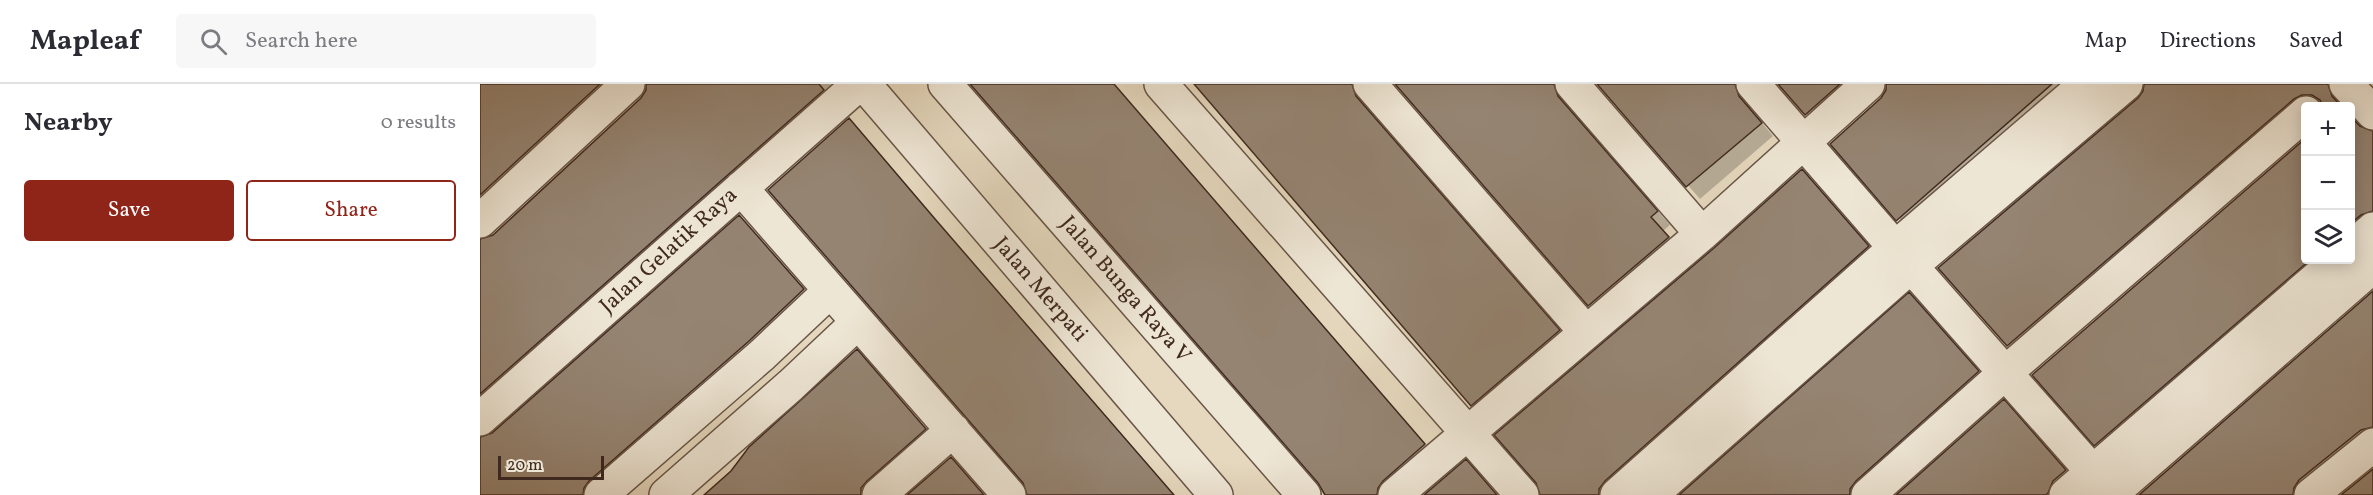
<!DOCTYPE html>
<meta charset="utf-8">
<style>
:root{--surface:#fff;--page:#f7f7f7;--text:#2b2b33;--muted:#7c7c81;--line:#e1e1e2;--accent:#8f2418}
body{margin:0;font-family:Vollkorn,serif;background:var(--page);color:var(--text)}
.controls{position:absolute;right:18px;top:18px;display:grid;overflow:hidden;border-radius:6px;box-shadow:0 3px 15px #0003}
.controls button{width:54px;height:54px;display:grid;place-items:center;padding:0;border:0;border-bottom:2px solid var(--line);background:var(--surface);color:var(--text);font:30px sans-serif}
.scale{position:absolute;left:18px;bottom:15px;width:106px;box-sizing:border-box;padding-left:6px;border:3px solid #3f291f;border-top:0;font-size:16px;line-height:21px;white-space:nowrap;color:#3f291f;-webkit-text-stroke:4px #eee6d5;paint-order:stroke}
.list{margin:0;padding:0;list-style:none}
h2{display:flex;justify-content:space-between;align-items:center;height:78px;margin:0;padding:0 24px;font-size:26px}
h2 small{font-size:20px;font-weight:400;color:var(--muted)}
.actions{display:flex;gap:12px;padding:18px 24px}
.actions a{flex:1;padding:14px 0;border:2px solid var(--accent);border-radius:6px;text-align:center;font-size:21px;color:var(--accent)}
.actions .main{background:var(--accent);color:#fff}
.icon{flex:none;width:33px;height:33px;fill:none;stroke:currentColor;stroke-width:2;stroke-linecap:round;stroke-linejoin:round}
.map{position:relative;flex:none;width:1893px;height:411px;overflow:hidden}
header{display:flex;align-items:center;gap:36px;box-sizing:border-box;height:84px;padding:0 30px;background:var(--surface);border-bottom:2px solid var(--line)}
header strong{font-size:28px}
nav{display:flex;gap:33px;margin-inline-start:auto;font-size:21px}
.search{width:420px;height:54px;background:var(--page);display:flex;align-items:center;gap:15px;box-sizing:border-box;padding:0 21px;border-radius:6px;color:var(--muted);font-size:22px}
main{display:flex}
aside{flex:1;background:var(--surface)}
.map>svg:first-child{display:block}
.shadow{fill:#0003}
.building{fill:#958472;stroke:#3f291f;stroke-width:1.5}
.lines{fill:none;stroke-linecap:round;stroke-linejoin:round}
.street-casing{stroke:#685547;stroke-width:36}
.street{stroke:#eee6d5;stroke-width:33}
.labels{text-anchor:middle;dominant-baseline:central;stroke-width:4.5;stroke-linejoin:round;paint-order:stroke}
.street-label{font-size:22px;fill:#3f291f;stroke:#eee6d5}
</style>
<header>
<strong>Mapleaf</strong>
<div class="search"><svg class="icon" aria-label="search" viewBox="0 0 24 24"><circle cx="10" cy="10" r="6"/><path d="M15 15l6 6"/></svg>Search here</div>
<nav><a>Map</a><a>Directions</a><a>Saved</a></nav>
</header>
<main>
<aside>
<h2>Nearby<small>0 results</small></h2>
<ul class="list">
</ul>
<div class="actions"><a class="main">Save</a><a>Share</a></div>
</aside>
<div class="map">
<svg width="1893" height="411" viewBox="0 0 1893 411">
<rect width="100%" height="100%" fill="#e5d8be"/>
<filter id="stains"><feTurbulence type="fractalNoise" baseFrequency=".00333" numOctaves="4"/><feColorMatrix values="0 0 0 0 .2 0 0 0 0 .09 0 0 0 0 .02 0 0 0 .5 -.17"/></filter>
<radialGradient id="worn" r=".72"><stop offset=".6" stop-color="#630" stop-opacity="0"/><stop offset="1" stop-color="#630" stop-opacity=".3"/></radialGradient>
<!-- shadow -->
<path class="shadow" d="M0,0h149l-149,138z
M168,0h182l13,15 -363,321v-179l14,-5 148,-137 5,-10z
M492,0h142l323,374 -42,37h-68l-8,-13z
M715,0h175l-6,18 5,9 203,233 -87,74z
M917,0h175l-6,17 4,10 100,114 -7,6 18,20 -79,67z
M1119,0h154l-6,18 5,9 21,25 -73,63z
M1300,0h87l-48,43z
M1407,0h193l-168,148 -80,-88 50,-45 5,-8z
M1665,0h201l-5,8 -1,10 2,4h-36l-285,252 -81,-90 199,-169 6,-9z
M1870,34l11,10 12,5v95l-22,20z
M382,49l312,362h-145z
M1335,100l66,76 -264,235h-75z
M259,133l78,87 -215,191h-122v-56l13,-5z
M1826,176h32l-229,198 -13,-13z
M1893,209v151l-62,51h-170z
M1442,224l69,77 -123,110h-186z
M390,280l68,79 -59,52h-173z
M1537,330l61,70 -10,11h-170z"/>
<!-- building -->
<path class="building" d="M0,0h120l-120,111z
M166,0h173l5,6 -344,304v-155l13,-4 148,-137 5,-8z
M490,0h144l311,360 -42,37 -5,7 -1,7h-52l-7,-12z
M714,0h158l4,12 204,234 -89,76z
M915,0h159l4,12 100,115 -7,6 18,20 -81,69z
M1117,0h138l4,12 23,27 -76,64z
M1298,0h62l-35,31z
M1406,0h166l-156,137 -66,-77 51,-46 5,-8z
M1664,0h184l4,12 9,10h-18l-3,-6 -8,-5h-10l-8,4 -287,247 -69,-78 200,-170 5,-7z
M1870,32l10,10 13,5v80l-12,4 -11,9z
M369,34l86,101 239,276h-147l-4,-12 -255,-293z
M1826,54v122h4l-216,186 -62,-71z
M1322,85l67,77 -264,235 -6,8v6h-59l-4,-12 -42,-48 220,-187z
M259,131l65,74 -55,52 -160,140 -5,7 -1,7h-103v-58l12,-4z
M1893,207v136l-12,3 -62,50 -5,8 -1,7h-154z
M1429,208l70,79 -123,110 -6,8v6h-171z
M377,265l69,80 -59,52 -6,7v7h-157l27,-24 18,-24z
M1524,315l62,71 -13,11 -5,12 -2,2h-150z
M471,373l33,38h-77z
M986,375l31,36h-73z
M1893,385v26h-32z"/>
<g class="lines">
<defs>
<path id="street" d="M384,0l352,411
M465,0l359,411
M681,0l361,411
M890,0l216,248
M1092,0l130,150
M1273,0l158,182 202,229
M1866,0l27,29
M261,104l268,307
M0,137l148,-137
M1870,165l23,-20
M0,335l379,-335
M121,411l161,-140 68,-64
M186,411l125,-110 67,-63
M399,411l74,-65
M915,411l307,-261 166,-150
M1137,411l279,-248 190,-163
M1171,411l260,-229 215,-182
M1388,411l137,-122 301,-260
M1586,411l272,-235
M1630,411l263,-229
M1831,411l62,-50"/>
</defs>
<!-- street casing -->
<use href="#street" class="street-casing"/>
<!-- street -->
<use href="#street" class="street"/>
</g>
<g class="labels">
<!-- street labels -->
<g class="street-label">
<text transform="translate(189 167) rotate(-42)">Jalan Gelatik Raya</text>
<text transform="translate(560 206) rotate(49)">Jalan Merpati</text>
<text transform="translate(645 206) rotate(49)">Jalan Bunga Raya V</text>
</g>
</g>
<rect width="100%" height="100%" filter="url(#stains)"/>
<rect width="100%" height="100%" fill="url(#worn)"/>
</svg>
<div class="controls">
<button>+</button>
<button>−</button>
<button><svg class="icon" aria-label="layers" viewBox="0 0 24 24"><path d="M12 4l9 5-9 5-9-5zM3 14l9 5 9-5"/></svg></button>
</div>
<div class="scale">20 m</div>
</div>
</main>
